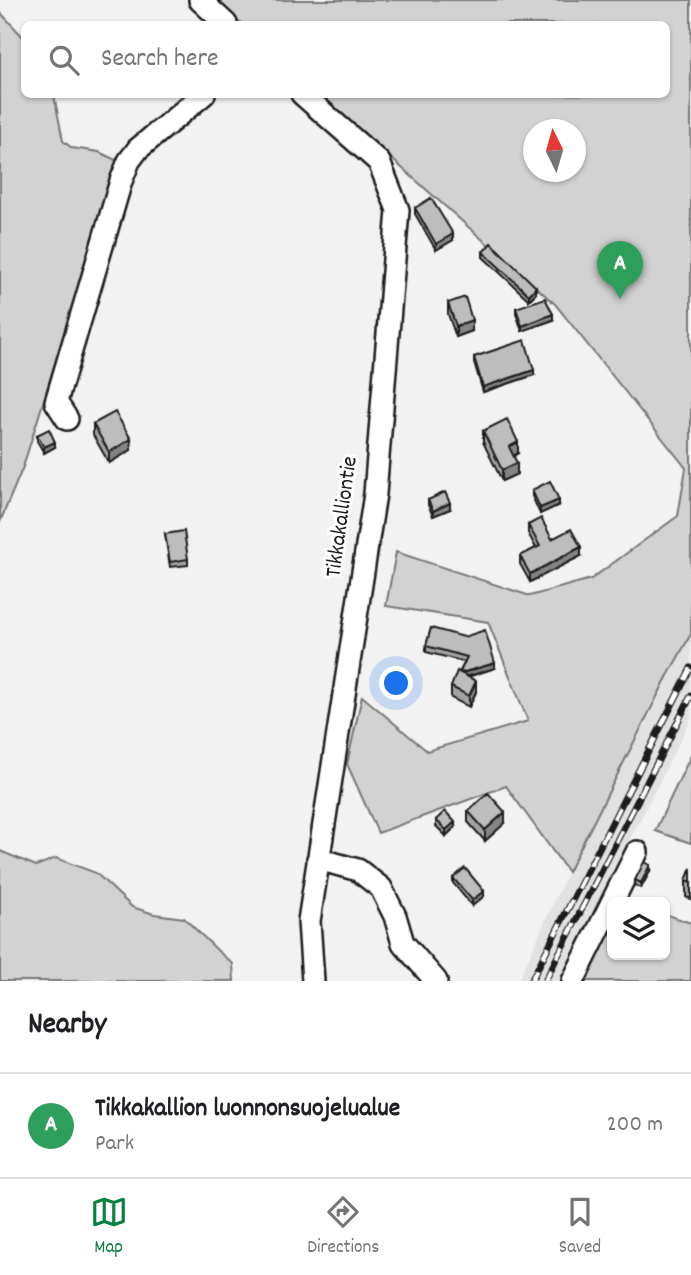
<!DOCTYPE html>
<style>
:root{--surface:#fff;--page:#f6f6f6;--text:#202124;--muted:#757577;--line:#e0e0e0;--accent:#0b8043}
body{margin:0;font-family:Dekko,sans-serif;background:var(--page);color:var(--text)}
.controls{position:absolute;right:21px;bottom:21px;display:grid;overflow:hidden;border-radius:10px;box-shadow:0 2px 5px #0004}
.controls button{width:63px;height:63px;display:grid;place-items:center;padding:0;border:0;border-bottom:2px solid var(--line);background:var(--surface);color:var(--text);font:35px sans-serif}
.compass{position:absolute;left:523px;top:119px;width:63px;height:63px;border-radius:50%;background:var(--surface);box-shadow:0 2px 5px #0004;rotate:355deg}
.you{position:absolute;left:397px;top:684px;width:24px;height:24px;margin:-18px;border:5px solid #fff;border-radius:50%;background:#1a73e8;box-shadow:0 0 0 10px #1a73e833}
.badge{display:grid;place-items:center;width:46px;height:46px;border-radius:50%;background:var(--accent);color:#fff;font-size:23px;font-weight:700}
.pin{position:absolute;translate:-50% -58px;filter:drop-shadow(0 2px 4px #0008)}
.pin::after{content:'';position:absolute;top:37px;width:24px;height:21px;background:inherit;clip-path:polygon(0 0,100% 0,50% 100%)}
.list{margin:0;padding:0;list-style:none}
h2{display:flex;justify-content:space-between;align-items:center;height:91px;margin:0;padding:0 28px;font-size:30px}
h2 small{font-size:23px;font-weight:400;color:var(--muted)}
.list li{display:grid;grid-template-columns:46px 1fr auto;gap:21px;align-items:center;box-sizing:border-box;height:105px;padding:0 28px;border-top:2px solid var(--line)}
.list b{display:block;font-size:26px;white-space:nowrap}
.list p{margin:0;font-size:23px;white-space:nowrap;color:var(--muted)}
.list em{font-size:23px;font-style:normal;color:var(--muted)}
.icon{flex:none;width:38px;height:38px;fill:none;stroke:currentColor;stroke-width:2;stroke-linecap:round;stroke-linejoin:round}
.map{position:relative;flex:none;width:691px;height:981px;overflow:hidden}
.search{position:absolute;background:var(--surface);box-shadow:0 2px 5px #0004;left:21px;right:21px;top:21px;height:77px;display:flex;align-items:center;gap:18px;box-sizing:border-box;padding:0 24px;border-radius:10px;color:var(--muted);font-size:26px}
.sheet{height:196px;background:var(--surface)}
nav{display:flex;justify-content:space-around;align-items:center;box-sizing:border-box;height:98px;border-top:2px solid var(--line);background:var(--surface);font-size:19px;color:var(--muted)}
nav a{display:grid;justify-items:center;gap:4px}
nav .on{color:var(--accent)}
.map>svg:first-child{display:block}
.built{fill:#e2e2e2}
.green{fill:#d2d2d2;stroke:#777;stroke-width:2;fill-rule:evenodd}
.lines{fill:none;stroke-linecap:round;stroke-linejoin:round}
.minor-casing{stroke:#1c1c1c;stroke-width:26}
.minor{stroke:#fff;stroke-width:21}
.rail-casing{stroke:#1c1c1c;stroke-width:7}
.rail{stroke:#fff;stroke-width:4.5;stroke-dasharray:13;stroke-linecap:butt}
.wall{fill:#a3a3a3;stroke:#1c1c1c;stroke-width:2}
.shaded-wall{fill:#848484;stroke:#1c1c1c;stroke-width:2}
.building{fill:#bdbdbd;stroke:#1c1c1c;stroke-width:2}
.labels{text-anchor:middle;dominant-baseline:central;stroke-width:6;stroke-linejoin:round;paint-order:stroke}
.street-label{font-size:23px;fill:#1c1c1c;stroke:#fff}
</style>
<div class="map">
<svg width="691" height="981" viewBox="0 0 691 981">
<rect width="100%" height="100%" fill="#f2f2f2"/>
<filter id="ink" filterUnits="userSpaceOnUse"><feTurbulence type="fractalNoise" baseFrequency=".0143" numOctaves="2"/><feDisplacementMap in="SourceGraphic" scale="14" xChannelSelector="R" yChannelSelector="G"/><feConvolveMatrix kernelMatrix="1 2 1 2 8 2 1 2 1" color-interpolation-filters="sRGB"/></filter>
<g filter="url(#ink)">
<!-- built -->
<path class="built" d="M691,634v85l-132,262h-41l50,-110 97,-190z"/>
<!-- green -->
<path class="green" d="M216,0h475v634l-26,47 -97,191 -62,-86 -128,47 -31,-69 15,-68 65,55 101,-30 -40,-99 -102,-16 10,-54 134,44 61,-17 87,-63 8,-48 -131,-164 -235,-209 346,-1v-70h-424zM534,130h42v42h-42z
M0,12l24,26v56l30,1 9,46 9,7 27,4 19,9 -95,306 -23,55z
M691,755v88l-36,-12z
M0,851l36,15 20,-8 40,15 36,34 22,7 30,4 34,33 15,13 1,17h-234z
M665,914l26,9v58h-105l26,-58v32h53z"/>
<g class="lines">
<defs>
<path id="minor" d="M200,0l26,24
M302,94l77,68 19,48 -23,284 -66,427 4,60
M67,419l-11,-17 65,-221 8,-20 9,-12 66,-55
M318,859l40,11 23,18 14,28 8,27 33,38
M573,981l64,-129"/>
</defs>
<!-- minor casing -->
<use href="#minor" class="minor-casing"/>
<!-- minor -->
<use href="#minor" class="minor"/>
<defs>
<path id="rail" d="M531,981l160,-313
M545,981l146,-285"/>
</defs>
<!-- rail casing -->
<use href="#rail" class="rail-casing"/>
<!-- rail -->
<use href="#rail" class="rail"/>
</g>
<!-- wall -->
<path class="wall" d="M415,208l38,32 -17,10 -21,-36z
M483,252l53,41 -7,7 -46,-43z
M448,303l24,28 -16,6 -8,-23z
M516,308l37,12 -31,11 -6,-18z
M474,357l60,18 -51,17 -9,-30z
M93,424l38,26 -22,13 -16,-28z
M483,431l35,22 -4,3 3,18 -15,7 -19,-39z
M37,435l18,12 -11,6 -7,-12z
M532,490l27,15 -19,9 -8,-18z
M428,500l22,9 -17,7 -5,-11z
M528,525l24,14 29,17 -51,26 -10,-18v-8l16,-8 -8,-15z
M165,534l23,25v6l-18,2z
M431,628l64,40 -27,9 8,15 -7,15 -18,-9v-11l14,-25 -39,-10v-6z
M468,811l37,12 -20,18 -17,-19z
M436,820l19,7 -9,9 -10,-10z
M691,868v31l-5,-2v-16z
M650,871l-9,17 -6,-2v-6z
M453,878l31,18 -12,10 -19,-23z"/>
<!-- shaded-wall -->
<path class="shaded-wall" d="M453,234v6l-17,10v-6z
M536,287v6l-7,7v-5z
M553,314v6l-31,11v-5z
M472,320v11l-16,6v-11z
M534,370v5l-51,17v-5z
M131,439v11l-22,13v-11z
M55,442v5l-11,6v-6z
M518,442v11l-9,5v-11z
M517,463v11l-15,7v-11z
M559,500v5l-19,9v-6z
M450,503v6l-17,7v-5z
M581,547v9l-51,26v-8z
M495,663v5l-36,11v-5z
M476,681v11l-7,15v-11z
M505,812v11l-20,18v-11z
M455,822v5l-9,9v-6z
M650,865v6l-9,17v-5z
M484,891v5l-12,10v-6z"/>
<!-- building -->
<path class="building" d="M431,198l22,36 -17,10 -21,-36z
M491,243l45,44 -7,8 -46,-43z
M465,297l7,23 -16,6 -8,-23z
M545,298l8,16 -31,12 -6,-18z
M525,340l9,30 -51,17 -9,-30z
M115,412l16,27 -22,13 -16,-28z
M507,419l11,23 -9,5 8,16 -15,7 -19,-39z
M49,429l6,13 -11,5 -7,-12z
M550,481l9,19 -19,8 -8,-18z
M445,492l5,11 -17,8 -5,-11z
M541,518l11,21 19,-10 10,18 -51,27 -10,-18 20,-10 -12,-21z
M184,531l4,28 -18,3 -5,-28z
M431,628l33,9 21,-7 10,33 -34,10 -1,-1 7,-15 -41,-11z
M457,671l19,10 -7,15 -18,-9z
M488,793l17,19 -20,18 -17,-19z
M445,811l10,11 -9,8 -10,-10z
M644,862l6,3 -9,18 -6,-3z
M465,868l19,23 -12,9 -19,-22z
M691,868v15l-5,-2z"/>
</g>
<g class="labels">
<!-- street labels -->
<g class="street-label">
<text transform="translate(343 517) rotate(-82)">Tikkakalliontie</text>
</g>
</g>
</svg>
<div class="controls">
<button><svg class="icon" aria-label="layers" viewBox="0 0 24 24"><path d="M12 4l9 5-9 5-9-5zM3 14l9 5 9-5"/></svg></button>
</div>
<svg class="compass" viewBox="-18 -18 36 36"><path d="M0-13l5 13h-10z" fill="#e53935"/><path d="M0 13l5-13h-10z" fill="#757577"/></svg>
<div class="you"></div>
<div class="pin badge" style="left:620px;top:299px;background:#2e9e5b">A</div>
<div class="search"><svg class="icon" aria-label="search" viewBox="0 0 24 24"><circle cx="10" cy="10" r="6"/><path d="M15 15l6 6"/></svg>Search here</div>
</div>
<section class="sheet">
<h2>Nearby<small></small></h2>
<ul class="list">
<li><span class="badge" style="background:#2e9e5b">A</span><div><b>Tikkakallion luonnonsuojelualue</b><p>Park</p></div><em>200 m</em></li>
</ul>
</section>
<nav>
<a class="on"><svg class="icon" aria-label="map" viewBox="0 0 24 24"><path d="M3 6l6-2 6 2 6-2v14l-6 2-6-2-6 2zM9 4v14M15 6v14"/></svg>Map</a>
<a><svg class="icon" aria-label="directions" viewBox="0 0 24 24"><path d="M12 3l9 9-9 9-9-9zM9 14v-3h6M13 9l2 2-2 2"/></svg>Directions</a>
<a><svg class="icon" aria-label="saved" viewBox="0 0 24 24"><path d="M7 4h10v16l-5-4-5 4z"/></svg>Saved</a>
</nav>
